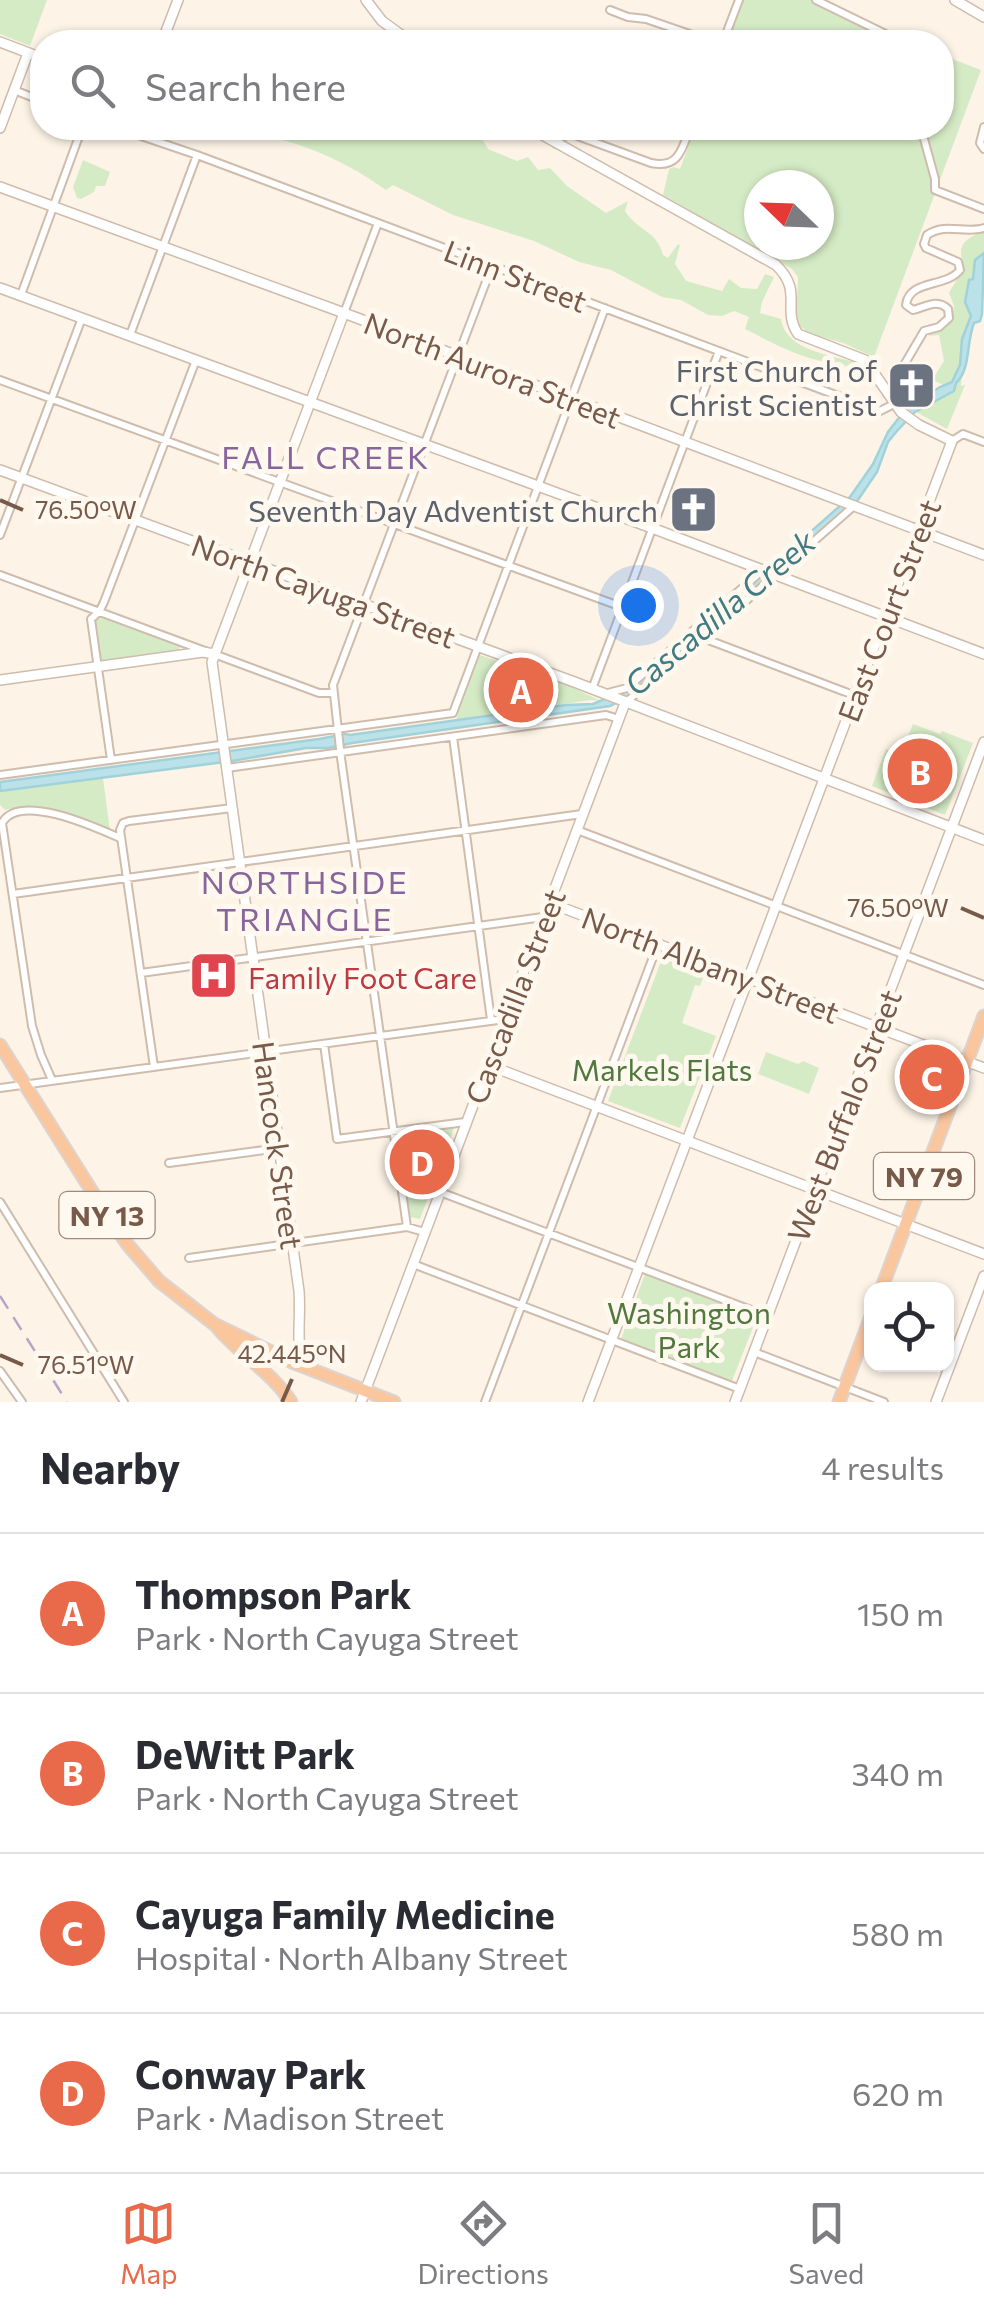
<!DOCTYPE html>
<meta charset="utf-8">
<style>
:root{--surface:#fff;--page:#f7f7f7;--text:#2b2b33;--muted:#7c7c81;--line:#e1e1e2;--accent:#e96a4a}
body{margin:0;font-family:Commissioner,sans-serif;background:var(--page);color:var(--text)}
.controls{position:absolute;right:30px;bottom:30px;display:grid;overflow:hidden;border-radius:20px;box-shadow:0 2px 8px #0004}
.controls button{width:90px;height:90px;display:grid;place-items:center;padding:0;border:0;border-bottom:2px solid var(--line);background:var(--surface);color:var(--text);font:50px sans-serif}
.compass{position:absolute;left:744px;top:170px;width:90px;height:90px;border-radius:50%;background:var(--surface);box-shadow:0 2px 8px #0004;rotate:293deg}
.you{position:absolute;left:638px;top:605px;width:35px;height:35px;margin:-25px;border:8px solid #fff;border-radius:50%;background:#1a73e8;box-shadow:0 0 0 15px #1a73e833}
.badge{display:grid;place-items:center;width:65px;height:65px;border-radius:50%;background:var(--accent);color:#fff;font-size:32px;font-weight:700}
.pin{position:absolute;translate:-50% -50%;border:5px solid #fff;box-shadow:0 2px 10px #0006}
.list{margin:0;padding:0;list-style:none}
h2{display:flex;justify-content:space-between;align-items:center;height:130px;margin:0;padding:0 40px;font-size:42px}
h2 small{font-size:32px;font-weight:400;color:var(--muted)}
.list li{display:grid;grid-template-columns:65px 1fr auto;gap:30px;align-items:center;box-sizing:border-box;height:160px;padding:0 40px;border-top:2px solid var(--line)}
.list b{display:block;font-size:38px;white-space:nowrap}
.list p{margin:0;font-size:32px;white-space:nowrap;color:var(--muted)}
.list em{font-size:32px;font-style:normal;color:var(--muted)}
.icon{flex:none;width:55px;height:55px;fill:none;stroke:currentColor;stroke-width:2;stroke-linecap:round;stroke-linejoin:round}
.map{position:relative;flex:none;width:984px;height:1402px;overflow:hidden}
.search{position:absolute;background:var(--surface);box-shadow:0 2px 8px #0004;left:30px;right:30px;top:30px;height:110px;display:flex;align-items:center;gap:25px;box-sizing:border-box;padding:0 35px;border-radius:40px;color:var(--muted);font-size:38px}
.sheet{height:770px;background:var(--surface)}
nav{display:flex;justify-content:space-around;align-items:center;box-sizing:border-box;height:140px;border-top:2px solid var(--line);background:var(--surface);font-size:28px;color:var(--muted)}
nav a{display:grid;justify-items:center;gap:5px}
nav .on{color:var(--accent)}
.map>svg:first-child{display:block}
.green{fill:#d5ebc5;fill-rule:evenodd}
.water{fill:#bbe2e8;stroke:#a1d2da;stroke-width:2.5}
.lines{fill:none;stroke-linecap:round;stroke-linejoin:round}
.minor-casing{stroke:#cfbcac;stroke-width:10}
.tertiary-casing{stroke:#cfbcac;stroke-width:12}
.trunk-casing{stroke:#dcd4d0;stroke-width:15}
.minor{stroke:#fff;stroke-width:6}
.tertiary{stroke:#fff;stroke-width:9}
.trunk{stroke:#fac69e;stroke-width:11}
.rail{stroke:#b7a4c8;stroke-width:2.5;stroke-dasharray:15 10;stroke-linecap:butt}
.ticks{fill:none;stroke:#785a4a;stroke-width:4}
.labels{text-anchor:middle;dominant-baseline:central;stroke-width:10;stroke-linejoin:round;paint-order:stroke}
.shield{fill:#fff8ee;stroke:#a0897b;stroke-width:2.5}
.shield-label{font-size:28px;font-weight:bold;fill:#785a4a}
.street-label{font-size:30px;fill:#785a4a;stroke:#fff8ee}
.worship-label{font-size:30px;fill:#5b616d;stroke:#fff8ee;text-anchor:end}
.health-label{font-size:30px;fill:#be3a42;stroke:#fff8ee;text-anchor:start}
.park-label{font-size:30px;fill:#51783f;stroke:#fff8ee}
.neighbourhood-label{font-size:32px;letter-spacing:2.5px;fill:#88669b;stroke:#fff8ee}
.water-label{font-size:32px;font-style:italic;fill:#407b84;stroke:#fff8ee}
.ticks-label{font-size:25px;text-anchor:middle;fill:#785a4a;stroke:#fff8ee;stroke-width:10;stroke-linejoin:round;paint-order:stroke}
</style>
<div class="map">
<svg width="984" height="1402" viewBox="0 0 984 1402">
<rect width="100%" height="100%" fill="#fdf4e7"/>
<!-- green -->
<path class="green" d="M0,0h47l-17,46 -30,-12z
M744,0h81l85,42h-182z
M942,55l39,15 -107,287 -31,-14 -33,-9 -11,-9 -3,-7 2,-41 -6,-8 -129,-74 6,-26 5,-2 6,2 15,-41h247zM759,185h60v60h-60z
M231,128h229l2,12 18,-5 8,14 29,12 11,-4 10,13 12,-2 17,18 39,27 22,-12 -3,10c12,20 32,19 38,44l5,3 10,-14 2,1 -5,19 11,17 36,10 7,-12 12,9 16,1 8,-15 9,3 -12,25 -2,11 21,6c5,32 50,36 77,44l-8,6 -10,-7c-29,3 -69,-20 -95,-33l4,-12 -15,-6 -12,5 -14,-1 -27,-15 -19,-3 -51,-27 -32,-8 -45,-21 -81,-26 -60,-30 -7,5c-36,-27 -107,-61 -152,-55z
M83,160l27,12 -5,14h-9l-2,6 -13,7 -4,-1 -4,-11z
M984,231v32l-22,106 -1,17 4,-1 -18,44 -40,-22 41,-20 -16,-7 12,-19 -5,-26 -11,1 24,-16 2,-14 -5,-13c2,-5 6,-9 8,-14 13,-25 -11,-33 27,-48z
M102,618l77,28 1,2 -2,2 -77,11 -6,-38 2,-4z
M480,655l85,29 36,17 -10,-1 -135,20z
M913,724l27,10 2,-3 31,12 -28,72 -73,-29 14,-37 15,5z
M93,778h10l7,53c-34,-13 -69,-31 -105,-21l-5,-5v-14z
M663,956l42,17 -5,13 -5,-1 -13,38 34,13 -36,92 -72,-27z
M766,1052l32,12 5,-3 16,7 -10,26 -51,-20z
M454,1128l-34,91 -10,-2 -11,-81z
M645,1274l112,43 -25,64 -111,-42z"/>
<!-- water -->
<path class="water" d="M984,253l-2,61 -2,7 -6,2c-8,20 -3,46 -18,60l-2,8 -39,21 -18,19 -9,11 -11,30 -19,28 -226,195 -22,11 -258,37 -23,5h-23l-74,13 -232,30v-9l319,-43 26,-5 5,1 216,-30 27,-1 34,-14 124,-104 4,-5 95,-84 23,-33 15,-32 17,-22 35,-23 12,-5 8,-17 2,-26 9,-23 -6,-14 4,-22 4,-1 2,-19z"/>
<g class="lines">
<defs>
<path id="minor" d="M816,0l86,42
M610,10l18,7 18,2 67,23
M723,42l16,-42
M14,90l28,11
M984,127l-4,16 4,6
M921,128l14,51v11l49,19
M138,135l59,20 676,254 7,2 14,-7
M556,144l5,-7 11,-3 79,29c28,6 31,-14 39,-35
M21,295l61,-167
M344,313l34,-90
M130,335l67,-180
M0,380l622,227
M887,394l37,-63 15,-4 10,-9 -1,-9c-11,-11 -22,-2 -35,1l-7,-5c3,-26 40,-17 54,-35l-2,-8 -32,-14 -2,-4 3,-9c19,-13 37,-1 57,-7
M952,441l11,-7 21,8
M0,535l82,-217
M0,575l205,76
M703,638l153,58
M214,654l105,39h13
M592,689l127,-338
M604,694l23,-6 136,-118
M626,702l72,-59 157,-138
M453,737l38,283
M111,760l-20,-141 8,-7 5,-10 92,-242
M227,768l379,-53 13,4
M0,775l453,-62 152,-405
M577,830l407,155
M13,894l569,-80
M141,973l402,-56
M324,1044l13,95 128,-17
M154,1067l-34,-237 3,-7 6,-2 103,-13
M52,1080l-11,-25 -9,-29 -30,-203c17,-31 93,4 118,15
M0,1088l505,-69
M169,1163l110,-15
M440,1192l327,124
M0,1202l124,200
M407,1227l-66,-469 -8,-73 159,-419
M189,1258l218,-31 17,5
M413,1264l327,125
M754,1352l130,50
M0,1371l22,31
M485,1402l173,-458"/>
<path id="tertiary" d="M366,0l16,21 29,21
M955,0l29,17
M0,42l42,16
M162,42l16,-42
M0,128l28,-75
M530,128l246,137c28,27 5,44 22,69l67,26 36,52 18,13 33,16 -364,961
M0,187l344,126 640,242
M0,288l652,240 332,126
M0,470l577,213 407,157
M0,680l203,-28 11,2
M550,903l434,165
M488,1065l496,189
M302,1366c-6,-25 -1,-49 -3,-75l-87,-629 132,-349
M361,1402l264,-699
M735,1402l249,-660
M936,1402l48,-126"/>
<path id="trunk" d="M0,1045l108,172 20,28 31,36 55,43 78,38 102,40
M881,1290l103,-274
M217,1327c23,28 55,45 74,75
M839,1402l33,-88"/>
</defs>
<!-- minor casing -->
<use href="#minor" class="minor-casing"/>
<!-- tertiary casing -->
<use href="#tertiary" class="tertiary-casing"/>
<!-- trunk casing -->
<use href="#trunk" class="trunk-casing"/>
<!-- minor -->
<use href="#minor" class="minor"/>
<!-- tertiary -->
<use href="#tertiary" class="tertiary"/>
<!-- trunk -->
<use href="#trunk" class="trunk"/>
<!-- rail -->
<path class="rail" d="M0,1296l67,106"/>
</g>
<!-- ticks -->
<path class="ticks" d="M0,500l23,10M961,908l23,10M0,1355l23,10M282,1402l10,-23"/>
<!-- icons -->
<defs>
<symbol id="church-square" viewBox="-11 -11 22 22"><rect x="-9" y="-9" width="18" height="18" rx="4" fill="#6b7280" stroke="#fff8ee"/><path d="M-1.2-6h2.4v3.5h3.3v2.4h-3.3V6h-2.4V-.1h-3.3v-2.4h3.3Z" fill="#fff"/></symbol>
<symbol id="hospital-square" viewBox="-11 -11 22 22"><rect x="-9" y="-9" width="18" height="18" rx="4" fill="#e0444e" stroke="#fff8ee"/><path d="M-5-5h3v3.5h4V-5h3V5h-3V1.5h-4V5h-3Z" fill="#fff"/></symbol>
</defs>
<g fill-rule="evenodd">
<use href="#church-square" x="884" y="358" width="55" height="55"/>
<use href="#church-square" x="666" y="482" width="55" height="55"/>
<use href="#hospital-square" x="186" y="948" width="55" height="55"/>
</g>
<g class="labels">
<!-- shield labels -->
<g class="shield">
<rect x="874" y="1153" width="100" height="46" rx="8"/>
<rect x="59.5" y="1192" width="95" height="46" rx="8"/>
</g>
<g class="shield-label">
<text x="924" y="1176">NY 79</text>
<text x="107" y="1215">NY 13</text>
</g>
<!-- street labels -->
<g class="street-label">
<text transform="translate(516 275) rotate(21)">Linn Street</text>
<text transform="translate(493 369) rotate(21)">North Aurora Street</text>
<text transform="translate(324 590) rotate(20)">North Cayuga Street</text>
<text transform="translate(888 610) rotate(-69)">East Court Street</text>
<text transform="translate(711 964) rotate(21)">North Albany Street</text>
<text transform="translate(514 996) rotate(-69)">Cascadilla Street</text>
<text transform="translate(843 1115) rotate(-69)">West Buffalo Street</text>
<text transform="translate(279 1145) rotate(82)">Hancock Street</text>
</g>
<!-- worship labels -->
<g class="worship-label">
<text x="877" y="369">First Church of<tspan x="877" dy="34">Christ Scientist</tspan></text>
<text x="658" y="509">Seventh Day Adventist Church</text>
</g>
<!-- health labels -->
<g class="health-label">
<text x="248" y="976">Family Foot Care</text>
</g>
<!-- park labels -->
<g class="park-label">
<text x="662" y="1068">Markels Flats</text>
<text x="689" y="1311">Washington<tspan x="689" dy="34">Park</tspan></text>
</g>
<!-- neighbourhood labels -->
<g class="neighbourhood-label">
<text x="326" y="456">FALL CREEK</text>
<text x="305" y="881">NORTHSIDE<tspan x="305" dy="37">TRIANGLE</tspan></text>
</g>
<!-- water labels -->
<g class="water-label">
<text transform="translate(719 612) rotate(-40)">Cascadilla Creek</text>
</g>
</g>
<g class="ticks-label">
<text x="86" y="519">76.50°W</text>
<text x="898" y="917">76.50°W</text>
<text x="292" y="1363">42.445°N</text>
<text x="86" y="1374">76.51°W</text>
</g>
</svg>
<div class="controls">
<button><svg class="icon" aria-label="locate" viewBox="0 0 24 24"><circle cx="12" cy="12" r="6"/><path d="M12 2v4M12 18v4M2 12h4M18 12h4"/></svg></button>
</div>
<svg class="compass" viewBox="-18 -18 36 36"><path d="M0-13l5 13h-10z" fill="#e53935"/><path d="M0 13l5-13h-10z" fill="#7c7c81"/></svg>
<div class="you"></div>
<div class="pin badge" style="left:521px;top:690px">A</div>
<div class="pin badge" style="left:920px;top:771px">B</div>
<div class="pin badge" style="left:932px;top:1077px">C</div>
<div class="pin badge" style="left:422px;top:1162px">D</div>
<div class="search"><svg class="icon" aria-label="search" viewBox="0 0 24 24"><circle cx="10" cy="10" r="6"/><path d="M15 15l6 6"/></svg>Search here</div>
</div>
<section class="sheet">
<h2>Nearby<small>4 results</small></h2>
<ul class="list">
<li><span class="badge">A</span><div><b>Thompson Park</b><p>Park · North Cayuga Street</p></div><em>150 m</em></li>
<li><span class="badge">B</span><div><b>DeWitt Park</b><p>Park · North Cayuga Street</p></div><em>340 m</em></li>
<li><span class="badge">C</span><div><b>Cayuga Family Medicine</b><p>Hospital · North Albany Street</p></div><em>580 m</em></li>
<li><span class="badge">D</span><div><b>Conway Park</b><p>Park · Madison Street</p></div><em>620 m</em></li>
</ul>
</section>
<nav>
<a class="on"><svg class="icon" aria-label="map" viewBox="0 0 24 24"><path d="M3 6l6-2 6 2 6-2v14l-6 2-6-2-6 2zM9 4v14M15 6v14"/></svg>Map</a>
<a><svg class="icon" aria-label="directions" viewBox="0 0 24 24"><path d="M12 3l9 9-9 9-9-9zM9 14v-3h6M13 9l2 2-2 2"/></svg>Directions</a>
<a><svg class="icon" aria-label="saved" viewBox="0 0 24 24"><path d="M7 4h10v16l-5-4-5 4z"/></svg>Saved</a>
</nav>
